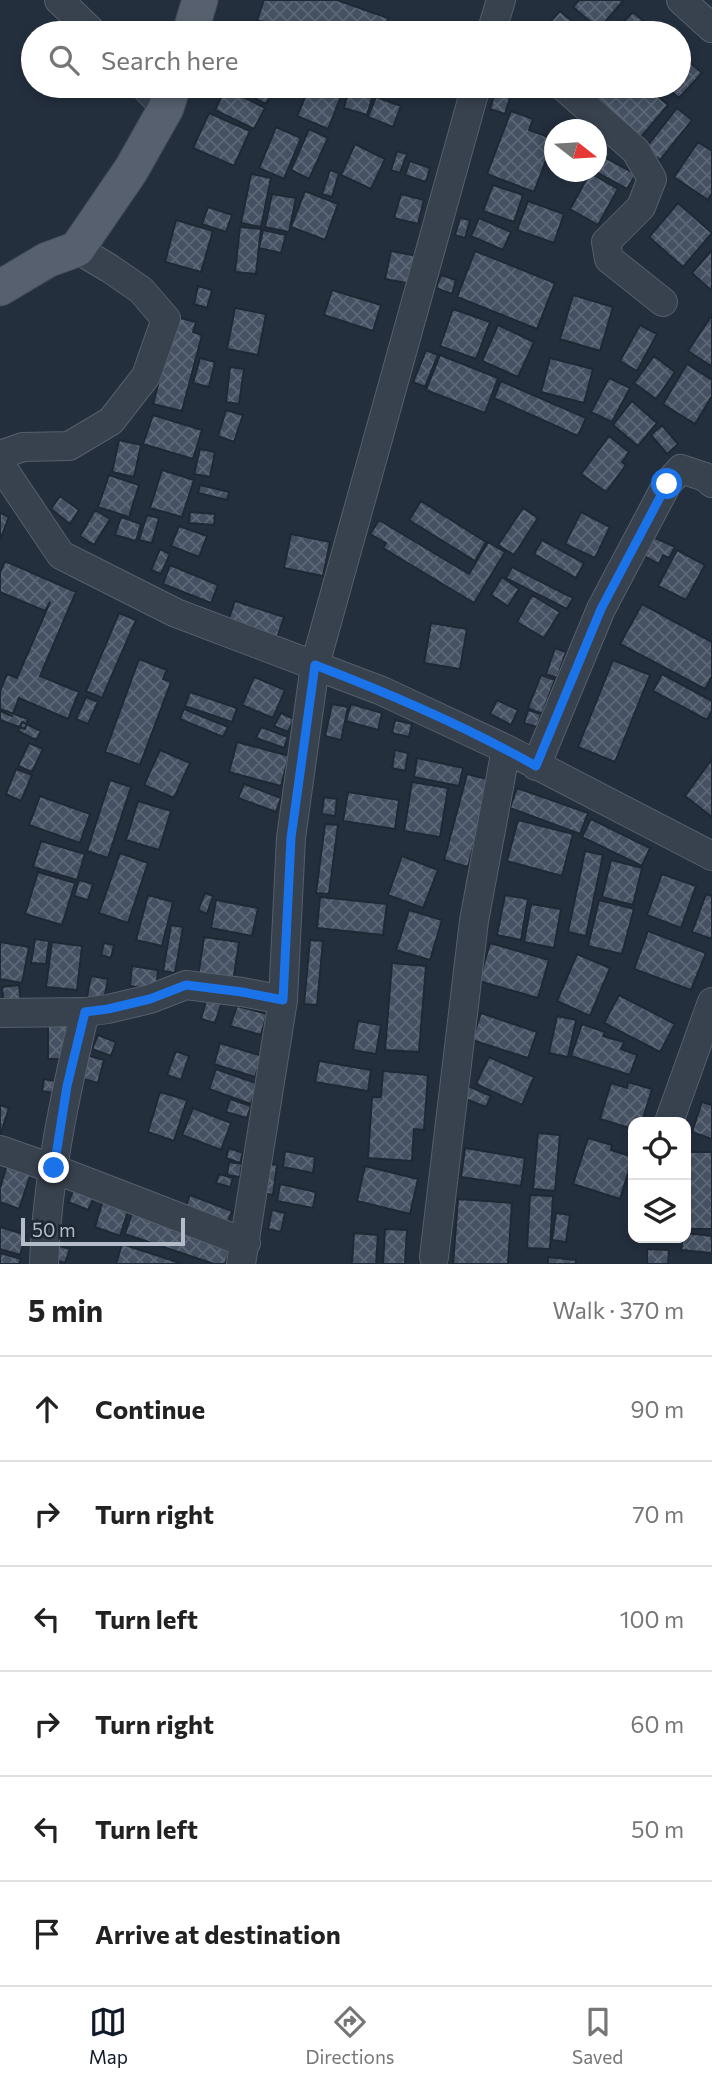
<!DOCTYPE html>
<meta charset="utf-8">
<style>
:root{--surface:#fff;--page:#f6f6f6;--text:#222;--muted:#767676;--line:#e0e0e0;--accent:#111827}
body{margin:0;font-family:Commissioner,sans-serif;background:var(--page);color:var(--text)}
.controls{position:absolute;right:21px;bottom:21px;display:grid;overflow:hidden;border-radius:14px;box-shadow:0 4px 10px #0003}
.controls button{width:63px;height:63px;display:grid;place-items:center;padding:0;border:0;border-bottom:2px solid var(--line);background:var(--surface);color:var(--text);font:35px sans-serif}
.compass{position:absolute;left:544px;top:119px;width:63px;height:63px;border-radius:50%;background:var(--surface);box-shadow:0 4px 10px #0003;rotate:107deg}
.scale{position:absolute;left:21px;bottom:18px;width:164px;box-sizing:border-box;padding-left:7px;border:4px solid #b4bcc9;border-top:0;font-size:19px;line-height:24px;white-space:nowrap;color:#b4bcc9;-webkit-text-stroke:5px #1d2633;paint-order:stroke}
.stop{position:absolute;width:21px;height:21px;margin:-16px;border:5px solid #1a73e8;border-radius:50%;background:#fff}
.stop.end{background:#1a73e8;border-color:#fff;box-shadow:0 2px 7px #0008}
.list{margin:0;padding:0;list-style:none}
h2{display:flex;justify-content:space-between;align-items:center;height:91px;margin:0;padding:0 28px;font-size:30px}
h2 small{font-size:23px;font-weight:400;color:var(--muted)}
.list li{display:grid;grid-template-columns:46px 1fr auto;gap:21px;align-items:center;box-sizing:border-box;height:105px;padding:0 28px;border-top:2px solid var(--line)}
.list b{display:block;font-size:26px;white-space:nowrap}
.list em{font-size:23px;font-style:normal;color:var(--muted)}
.icon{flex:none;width:38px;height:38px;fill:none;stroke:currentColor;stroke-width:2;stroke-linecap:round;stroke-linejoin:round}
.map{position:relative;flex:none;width:712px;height:1264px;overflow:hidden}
.search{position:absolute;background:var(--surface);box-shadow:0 4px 10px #0003;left:21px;right:21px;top:21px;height:77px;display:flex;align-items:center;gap:18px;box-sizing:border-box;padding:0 24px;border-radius:38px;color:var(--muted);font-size:26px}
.sheet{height:721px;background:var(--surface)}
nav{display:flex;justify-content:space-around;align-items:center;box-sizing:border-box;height:98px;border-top:2px solid var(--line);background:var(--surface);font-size:19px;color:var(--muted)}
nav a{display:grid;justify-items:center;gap:4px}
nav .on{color:var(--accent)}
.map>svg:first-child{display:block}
.building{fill:url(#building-cross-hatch);stroke:#1f2835;stroke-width:2}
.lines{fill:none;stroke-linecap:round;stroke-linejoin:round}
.minor-casing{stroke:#565f6c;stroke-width:30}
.major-casing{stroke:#414a57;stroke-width:37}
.minor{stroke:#38414e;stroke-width:28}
.major{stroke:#56606e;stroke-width:35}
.route{stroke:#1a73e8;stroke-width:9}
</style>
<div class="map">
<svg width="712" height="1264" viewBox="0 0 712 1264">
<defs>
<pattern id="building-cross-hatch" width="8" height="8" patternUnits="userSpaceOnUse" patternTransform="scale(1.75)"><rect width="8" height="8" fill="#455162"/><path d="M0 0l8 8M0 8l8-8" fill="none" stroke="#5d6877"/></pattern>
</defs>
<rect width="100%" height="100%" fill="#242f3e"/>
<!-- building -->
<path class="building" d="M264,0h73l51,18 -5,15h-88l-38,-13z
M579,0h43l1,1 -24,28 -26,-22z
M560,11l26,22h-46z
M633,12l24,21h-44z
M391,23l23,7 -1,3h-25z
M679,53l23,20 -23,25 -14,-12h14z
M230,86h45l-9,18z
M310,86h35l-17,43 -31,-13z
M350,86l24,6 -7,23 -23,-7z
M497,86l15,5 -7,23 -15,-5z
M581,86h65l22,19 -27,32z
M226,88l39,20 -11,21 -39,-19z
M376,97l25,9 -8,21 -25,-10z
M677,108l15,12 -32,40 -15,-11z
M511,111l22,8 -4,11 25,9 -20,53 -47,-18z
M209,113l41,18 -16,35 -41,-18z
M276,127l25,11 -17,41 -25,-11z
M309,129l19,9 -19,41 -18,-9z
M698,142l14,9v42l-4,7 -34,-23z
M355,144l30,15 -14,30 -30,-14z
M397,151l10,3 -7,19 -9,-3z
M604,157l32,17 -9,15 -31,-17z
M410,161l20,7 -4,14 -21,-7z
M330,170l9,3 -7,24 -10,-3z
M590,173l28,16 -20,36 -28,-16z
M251,174l20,4 -10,49 -20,-4z
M493,185l30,10 -9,27 -31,-11z
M305,191l33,13 -13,36 -34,-13z
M272,194l24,4 -7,34 -24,-5z
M401,194l23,6 -6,24 -24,-6z
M528,201l36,13 -10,29 -37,-13z
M678,203l34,30 -29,34 -34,-30z
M208,207l24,8 -6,17 -24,-8z
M460,218l10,2 -5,18 -10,-3z
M479,218l32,14 -8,18 -32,-14z
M176,220l37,11 -12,41 -36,-10z
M240,227l21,2 -5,45 -21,-2z
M263,230l23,5 -5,18 -22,-5z
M712,250v41l-20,-18z
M391,251l26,5 -5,28 -27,-5z
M475,251l80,32 -18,46 -80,-32z
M441,275l15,5 -4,14 -16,-6z
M198,286l14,4 -5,18 -13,-4z
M332,290l49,15 -8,26 -49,-16z
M573,295l40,12 -13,44 -40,-12z
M235,308l31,6 -8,41 -31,-6z
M453,309l37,13 -14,37 -36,-13z
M712,315v49l-1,2 -23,-15z
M176,317l20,5 -3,10 9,3 -20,76 -29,-7z
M498,325l36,17 -16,35 -36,-16z
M640,325l17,9 -20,37 -17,-10z
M426,350l12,5 -13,32 -12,-5z
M440,355l58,23 -13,35 -59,-23z
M654,356l21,16 -19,27 -22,-16z
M200,358l15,4 -6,25 -16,-4z
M550,358l43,11 -9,34 -43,-11z
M687,364l25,16v16l-17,28 -32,-20z
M230,367l14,2 -5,35 -13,-2z
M609,378l21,10 -18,34 -21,-10z
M501,381l85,37 -8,18 -84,-38z
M632,401l25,22 -19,23 -25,-21z
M226,410l17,5 -9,27 -16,-6z
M153,415l49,15 -9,29 -50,-15z
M662,425l16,19 -11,10 -16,-19z
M609,436l20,16 -7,10 4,3 -20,27 -25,-18z
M119,440l22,5 -7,32 -22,-5z
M200,449l15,3 -5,25 -16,-3z
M162,470l32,10 -12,37 -32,-9z
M109,475l30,10 -10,32 -31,-10z
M200,485l29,7 -2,8 -29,-7z
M60,496l19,14 -9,14 -19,-15z
M421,501l65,41 -11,19 -66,-41z
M523,508l15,10 -24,37 -16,-10z
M95,510l15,9 -16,26 -14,-9z
M190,512l25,2 -1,11 -25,-2z
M581,512l29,15 -15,31 -30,-14z
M0,513l9,4 -9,23z
M147,515l12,3 -7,25 -13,-3z
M121,517l20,7 -5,17 -21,-6z
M379,520l90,54 19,-32 17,10 -31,51 -91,-55 3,-5 -16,-9z
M179,526l28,10 -8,21 -28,-11z
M291,534l39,8 -7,34 -39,-8z
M649,535l26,12 -6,11 -6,-3 -4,9 -19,-10z
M542,540l42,23 -8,15 -42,-24z
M160,549l10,5 -9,20 -10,-4z
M677,550l28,15 -19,35 -28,-14z
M5,561l71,31 -36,84 39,16 -11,27 -49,-21 -7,18 -12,-5v-20l7,-17 10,4 33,-76 -5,9 -45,-19v-19z
M170,565l48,20 -7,18 -48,-19z
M512,567l61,31 -6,11 -61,-31z
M502,577l17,12 -11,17 -17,-11z
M532,595l28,17 -16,26 -27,-16z
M235,601l49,16 -7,21 -49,-17z
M642,604l70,38v34l-7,13 -85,-45z
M119,613l17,7 -34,78 -16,-7z
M431,623l36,6 -7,40 -36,-6z
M555,648l11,4 -9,26 -11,-4z
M139,659l28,11 -4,9 8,3 -31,83 -35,-13z
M613,660l37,15 -35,87 -37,-15z
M662,674l50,27v9l-5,10 -54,-29z
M541,675l14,5 -13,34 -14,-6z
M254,677l31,13 -12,28 -31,-13z
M190,692l47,16 -5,14 -47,-16z
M86,697l12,5 -10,22 -12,-5z
M497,700l21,10 -7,15 -21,-11z
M332,704l16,3 -7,33 -16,-4z
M351,704l31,9 -4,17 -32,-9z
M0,709l28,10 -3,10 -25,-9z
M184,709l44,18 -5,10 -43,-18z
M528,710l13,4 -4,13 -13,-4z
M281,713l13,6 -6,13 -14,-6z
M395,720l17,4 -3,13 -17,-4z
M22,722l19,9 -5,9 -18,-9z
M261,727l27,10 -4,11 -28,-10z
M237,742l52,14 -8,30 -52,-14z
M29,743l14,6 -11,23 -14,-6z
M160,750l30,13 -16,35 -30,-13z
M395,750l13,3 -3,18 -13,-3z
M417,758l46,10 -4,18 -45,-9z
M712,759v58l-27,-21z
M16,769l16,6 -11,26 -15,-7z
M467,774l24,6 -23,87 -24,-7z
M110,780l21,7 -23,71 -21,-7z
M412,782l36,6 -8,49 -36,-6z
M244,784l37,14 -5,14 -38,-14z
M517,788l71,25 -8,21 -70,-26z
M348,792l51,8 -4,29 -52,-8z
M40,796l50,18 -10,29 -51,-18z
M324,797l13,2 -2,17 -13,-2z
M138,801l33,10 -12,39 -33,-10z
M591,819l59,29 -8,18 -60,-29z
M518,820l55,14 -11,42 -55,-15z
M325,824l13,1 -9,69 -13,-1z
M41,841l44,13 -8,26 -44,-13z
M585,851l18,4 -17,81 -18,-4z
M120,853l28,10 -20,60 -29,-10z
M402,856l36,14 -15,38 -35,-13z
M611,860l31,8 -9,37 -31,-8z
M38,872l37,11 -13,42 -37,-11z
M662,874l34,12 -15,42 -34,-13z
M79,880l14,4 -5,16 -14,-4z
M205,893l8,3 -6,18 -9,-4z
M706,894l6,2v43l-20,-7z
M148,895l25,7 -11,44 -26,-6z
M505,895l23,4 -7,41 -24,-5z
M320,897l67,7 -4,31 -66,-7z
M216,900l42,8 -6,28 -41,-8z
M599,900l35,9 -12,45 -34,-8z
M531,904l30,5 -7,39 -30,-6z
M409,910l33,10 -12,40 -34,-10z
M171,925l12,2 -8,46 -12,-2z
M648,931l58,22 -15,37 -57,-21z
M204,937l35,5 -6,40 -35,-5z
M35,939l14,2 -3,23 -15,-1z
M310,940l13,1 -6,64 -13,-1z
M0,942l29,5 -7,36 -22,-4z
M52,942l30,4 -5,44 -31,-3z
M104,943l10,2 -3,13 -10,-3z
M490,943l59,17 -11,38 -59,-17z
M577,954l33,14 -20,48 -33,-15z
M392,963l34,3 -7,86 -34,-2z
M132,966l26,4 -2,20 -26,-4z
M91,976l17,3 -5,26 -17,-3z
M19,985l2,19 -17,1 -2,-18z
M208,994l15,5 -8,24 -14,-4z
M619,995l56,29 -15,28 -56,-29z
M237,1006l30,8 -6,21 -31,-9z
M481,1013l56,19 -9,26 -56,-18z
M557,1016l19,4 -8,37 -19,-4z
M48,1021h21l-1,38h-20z
M358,1021l23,4 -5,29 -23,-4z
M582,1024l23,8 -2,4 21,6 -3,7 16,6 -7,20 -59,-19z
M98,1035l18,7 -5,14 -19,-7z
M220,1043l42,13 -7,21 -41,-13z
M176,1051l13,5 -8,24 -14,-5z
M79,1053l25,7 -6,23 -25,-7z
M489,1057l45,20 -12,28 -46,-21z
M319,1061l52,9 -3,21 -53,-9z
M216,1069l42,15 -7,20 -42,-15z
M383,1071l45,4 -4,55 -10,-1 -2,32 -44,-3 4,-61h9z
M44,1079l17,3 -2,12 -17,-3z
M628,1082l24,7 -10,33h-9v7l-33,-10 11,-36 16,5z
M468,1086l23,10 -5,11 -23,-9z
M160,1092l27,8 -13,41 -26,-9z
M230,1099l21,7 -4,12 -21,-6z
M702,1102l10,3v34l-20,-7z
M0,1105l9,3 -9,28z
M193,1108l38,15 -10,27 -39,-15z
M538,1133l22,2 -5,56 -22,-2z
M588,1138l24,7 -1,5 22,7 -13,42 -47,-15z
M229,1148l14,5 -3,10 -14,-5z
M465,1148l60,10 -4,28 -60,-9z
M285,1151l30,6 -2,16 -30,-6z
M687,1152h25v77h-23z
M229,1162l13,2 -2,13 -13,-2z
M267,1163l10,2 -4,30 -11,-2z
M7,1165l24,8 -12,36 -19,-7v-14z
M365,1166l53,13 -8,35 -53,-13z
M219,1174l14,4 -3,9 -14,-4z
M280,1184l36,8 -3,16 -36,-7z
M75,1187l20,8 -7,15 -20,-8z
M190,1195l42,16 -6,16 -42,-16z
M530,1195l23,1 -3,53 -23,-1z
M458,1199l54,4 -4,61h-55z
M103,1200l26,8 -9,28 -25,-9z
M272,1210l13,3 -4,19 -13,-3z
M132,1213l99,34 -6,17h-11l-89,-30z
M556,1213l14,2 -4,27 -14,-2z
M0,1227l26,8 -6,20 -20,-6z
M385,1229l22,1 -2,34h-22z
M354,1233l24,2 -2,29h-24z
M686,1233l26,3v17l-31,-3 2,-12h3z
M53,1244l17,5 -5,14 -16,-5z
M122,1244l61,20h-67z
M647,1249l22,1 -1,14h-21z
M0,1253l21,6 -2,5h-19z
M548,1257l28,3v4h-28z"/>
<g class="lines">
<defs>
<path id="minor" d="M59,0l34,33
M681,0l31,28
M491,33l10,-33
M144,86l22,22
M563,86l73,65 16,28 -11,28 -35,35 3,17 54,43
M0,455l23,-8 46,-1 42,-25 35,-45 20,-57 -25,-29 -32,-22 -32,-19
M0,464l61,91 115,58 206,78 124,58 206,107
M536,766l65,-157 66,-125 14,-15 24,8 7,6
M0,1013l85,-1 23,-3 42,-10 36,-14 56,7 41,8
M669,1122l43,-120
M0,1150l54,19 192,74
M434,1257l40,-336 32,-172
M44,1264c3,-85 21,-170 41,-252
M241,1264l42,-264 8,-162 24,-173 161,-579"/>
<path id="major" d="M190,33l10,-33
M0,288l47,-28 30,-11 54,-79 35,-62 7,-22"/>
</defs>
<!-- minor casing -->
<use href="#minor" class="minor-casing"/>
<!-- major casing -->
<use href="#major" class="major-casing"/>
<!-- minor -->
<use href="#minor" class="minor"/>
<!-- major -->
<use href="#major" class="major"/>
</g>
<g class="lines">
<!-- route -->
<path class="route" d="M54,1168l13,-82 18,-74 23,-3 42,-10 36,-14 56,7 41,8 8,-162 24,-173c76,29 150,61 221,101l65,-157 66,-125"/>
</g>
</svg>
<div class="controls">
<button><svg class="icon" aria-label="locate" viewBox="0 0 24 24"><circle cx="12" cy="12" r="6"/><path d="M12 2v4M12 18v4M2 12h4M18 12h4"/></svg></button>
<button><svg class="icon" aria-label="layers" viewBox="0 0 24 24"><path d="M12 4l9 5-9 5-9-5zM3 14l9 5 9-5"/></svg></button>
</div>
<svg class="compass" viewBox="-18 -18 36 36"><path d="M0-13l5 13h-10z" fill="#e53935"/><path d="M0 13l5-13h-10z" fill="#767676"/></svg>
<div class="scale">50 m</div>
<div class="stop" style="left:667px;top:484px"></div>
<div class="stop end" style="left:54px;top:1168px"></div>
<div class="search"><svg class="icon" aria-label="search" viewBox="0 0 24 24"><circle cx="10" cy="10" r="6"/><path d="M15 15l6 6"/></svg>Search here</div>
</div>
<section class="sheet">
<h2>5 min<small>Walk · 370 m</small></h2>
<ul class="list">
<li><svg class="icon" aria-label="ahead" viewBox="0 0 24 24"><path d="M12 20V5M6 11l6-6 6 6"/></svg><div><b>Continue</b></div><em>90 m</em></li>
<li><svg class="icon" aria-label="right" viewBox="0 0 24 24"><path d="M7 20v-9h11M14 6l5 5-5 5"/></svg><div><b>Turn right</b></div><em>70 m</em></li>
<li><svg class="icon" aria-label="left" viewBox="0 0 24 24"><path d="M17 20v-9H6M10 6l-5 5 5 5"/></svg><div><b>Turn left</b></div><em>100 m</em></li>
<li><svg class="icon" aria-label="right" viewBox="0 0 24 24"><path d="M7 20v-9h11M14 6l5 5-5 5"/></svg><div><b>Turn right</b></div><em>60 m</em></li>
<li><svg class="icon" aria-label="left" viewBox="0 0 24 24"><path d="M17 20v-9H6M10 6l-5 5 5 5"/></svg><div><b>Turn left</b></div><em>50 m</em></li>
<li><svg class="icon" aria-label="arrive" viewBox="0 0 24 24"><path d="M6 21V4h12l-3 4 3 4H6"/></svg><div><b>Arrive at destination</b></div></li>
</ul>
</section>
<nav>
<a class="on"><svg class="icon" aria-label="map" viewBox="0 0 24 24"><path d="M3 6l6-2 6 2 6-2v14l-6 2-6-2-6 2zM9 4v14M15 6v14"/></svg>Map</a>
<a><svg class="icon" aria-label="directions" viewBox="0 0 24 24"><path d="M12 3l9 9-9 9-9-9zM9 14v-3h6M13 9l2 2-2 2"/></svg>Directions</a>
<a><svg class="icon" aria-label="saved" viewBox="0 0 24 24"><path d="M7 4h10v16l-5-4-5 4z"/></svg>Saved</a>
</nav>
